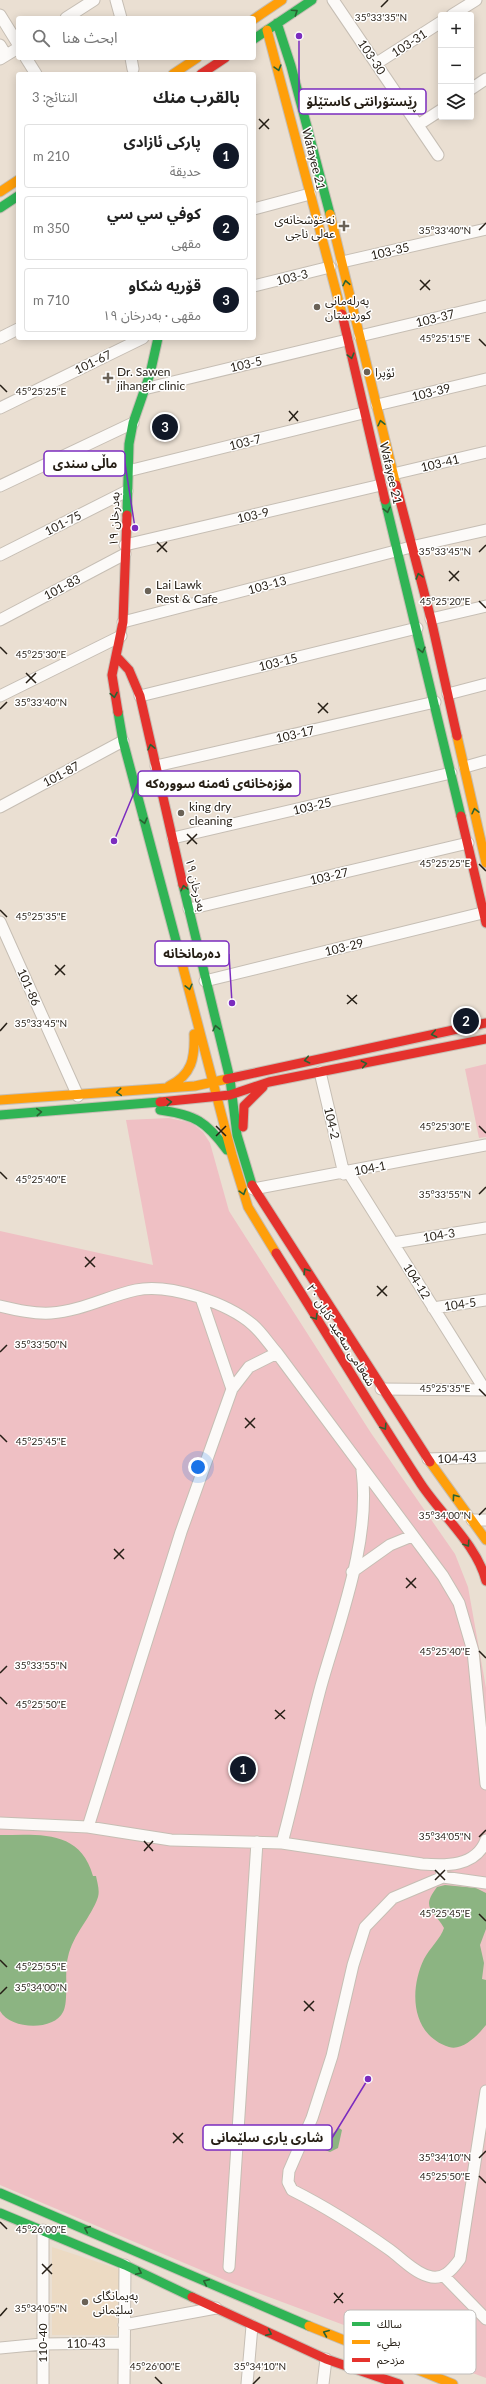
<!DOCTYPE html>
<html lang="ar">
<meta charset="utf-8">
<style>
:root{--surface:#fff;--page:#f2f2f2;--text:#222;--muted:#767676;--line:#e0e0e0;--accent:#111827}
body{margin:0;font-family:Lato,"Noto Sans Arabic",sans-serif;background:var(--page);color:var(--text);direction:rtl}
.controls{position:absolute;right:12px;top:12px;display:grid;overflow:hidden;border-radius:4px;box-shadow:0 2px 10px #0003}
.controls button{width:36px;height:36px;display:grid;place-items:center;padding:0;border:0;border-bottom:1px solid var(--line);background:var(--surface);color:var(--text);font:20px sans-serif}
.you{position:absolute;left:198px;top:1467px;width:14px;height:14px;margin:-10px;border:3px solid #fff;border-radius:50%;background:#1a73e8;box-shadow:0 0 0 6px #1a73e833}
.badge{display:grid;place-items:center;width:26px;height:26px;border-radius:50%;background:var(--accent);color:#fff;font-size:13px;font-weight:700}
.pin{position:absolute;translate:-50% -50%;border:2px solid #fff;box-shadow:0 1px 4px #0006}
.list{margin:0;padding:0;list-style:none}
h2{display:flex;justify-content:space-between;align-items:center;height:52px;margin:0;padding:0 16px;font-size:17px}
h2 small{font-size:13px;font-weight:400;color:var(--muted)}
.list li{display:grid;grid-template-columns:26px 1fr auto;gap:12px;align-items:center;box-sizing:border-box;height:64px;margin:0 8px 8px;padding:0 8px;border:1px solid var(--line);border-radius:4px}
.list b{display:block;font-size:15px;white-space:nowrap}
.list p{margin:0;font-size:13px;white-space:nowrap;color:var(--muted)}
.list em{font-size:13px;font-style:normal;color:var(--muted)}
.icon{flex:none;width:22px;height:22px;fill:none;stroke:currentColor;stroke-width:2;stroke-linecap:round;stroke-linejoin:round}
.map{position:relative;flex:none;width:486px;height:2384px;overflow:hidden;direction:ltr}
.search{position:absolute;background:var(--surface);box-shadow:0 2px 10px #0003;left:16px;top:16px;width:240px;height:44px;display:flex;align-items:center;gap:10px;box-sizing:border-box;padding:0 14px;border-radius:4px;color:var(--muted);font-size:15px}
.panel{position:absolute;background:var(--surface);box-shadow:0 2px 10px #0003;left:16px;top:72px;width:240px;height:268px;border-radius:4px;direction:rtl}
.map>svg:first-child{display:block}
.built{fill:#ecdac3}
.green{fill:#efc0c4}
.water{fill:#8cb482}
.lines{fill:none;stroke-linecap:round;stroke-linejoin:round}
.street-casing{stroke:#c6beb4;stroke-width:13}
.fast-casing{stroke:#c6beb4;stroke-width:11}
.slow-casing{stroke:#c6beb4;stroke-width:11}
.jam-casing{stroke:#c6beb4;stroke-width:11}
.street{stroke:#fcfaf8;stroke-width:11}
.fast{stroke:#30b455;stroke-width:9}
.slow{stroke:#ff9f0a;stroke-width:9}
.jam{stroke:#e5322d;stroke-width:9}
.oneway{stroke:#2a6232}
.ticks{fill:none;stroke:#251e15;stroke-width:1.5}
.poi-dot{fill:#6a6257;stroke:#fff;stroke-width:1.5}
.labels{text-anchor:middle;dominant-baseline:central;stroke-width:3;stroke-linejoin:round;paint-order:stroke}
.street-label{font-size:12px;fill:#251e15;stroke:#fff}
.poi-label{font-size:12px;fill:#251e15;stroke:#fff;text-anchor:start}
.key{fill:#fff;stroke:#bebcb9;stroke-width:1}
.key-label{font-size:11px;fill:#251e15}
.ticks-label{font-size:10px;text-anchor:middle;fill:#251e15;stroke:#fff;stroke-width:3;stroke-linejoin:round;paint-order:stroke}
.leader{fill:none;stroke:#7b2cbf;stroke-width:1.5}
.callout-dot{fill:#7b2cbf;stroke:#fff;stroke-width:1.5}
.callout{fill:#fff;stroke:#7b2cbf;stroke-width:1.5}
.callout-label{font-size:13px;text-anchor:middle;font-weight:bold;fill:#251e15}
</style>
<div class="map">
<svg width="486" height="2384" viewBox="0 0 486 2384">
<rect width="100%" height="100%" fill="#eadfd2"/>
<!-- built -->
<path class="built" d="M52,2247l67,22 -2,66h-65z"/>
<!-- green -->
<path class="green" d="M486,1064v73l-7,1 -14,-69z
M169,1118l23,5 11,9 7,11 19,68 142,222 84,121 13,33 18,101v690l-252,-94 -234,-99v-954l153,34 -27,-145z"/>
<!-- water -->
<path class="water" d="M0,1835c39,0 80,-6 93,41h3c1,6 4,14 2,21 -7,21 -25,37 -30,60 -4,14 1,45 -5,55 -9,19 -52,18 -63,-1z
M445,1885l31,3 10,5v36l-6,16 4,18 -2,16 4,1v45c-8,10 -23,26 -37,22 -38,-12 -40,-57 -25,-88 5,-10 17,-21 20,-31 -10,-18 -24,-19 -7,-41z
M339,2128l3,2 -4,18 -8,4 -5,-2 -4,-8 5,-7 6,-1z"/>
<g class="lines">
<defs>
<path id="street" d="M116,0l5,18
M333,0l105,155
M0,15l18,29
M452,15l24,-15
M66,18l28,-18
M0,45l6,10
M26,58l10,16
M131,58l2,11
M0,59l18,-11
M377,63l64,-41
M471,89l15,-10
M418,125l23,-15
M254,209l56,-15
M342,262l144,-33
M254,286l76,-19
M360,336l126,-30
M0,338l18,-9
M144,389l203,-49
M377,405l109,-26
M0,408l143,-70
M128,471l235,-58
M393,474l93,-22
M0,486l133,-63
M125,545l256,-60
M0,555l127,-64
M431,619l55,-13
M0,620l125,-66
M123,622l288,-75 75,-17
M448,694l38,-10
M0,696l121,-60
M140,696l277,-68
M156,766l279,-64
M465,767l21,-6
M0,807l123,-66
M173,838l278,-65
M189,909l279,-66
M0,922l78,174
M205,981l281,-69
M320,1072l24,102
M349,1173l136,217
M253,1189l233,-44
M393,1243l93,-15
M201,1298l31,91
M0,1306c17,4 34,8 51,7 30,-2 57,-17 85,-23 33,-7 92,13 117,35 9,8 16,19 24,28l166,223 16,27 14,48 13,133
M433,1308l53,-8
M381,1389l105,1
M428,1459l58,-2
M472,1520h14
M352,1572l38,-27 22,-9
M0,1823l88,4 83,13 111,3 140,21c23,2 54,3 64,-24
M88,1827l93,-295 51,-143 17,-22 28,-14
M282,1843c14,-52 25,-105 39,-157 19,-67 50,-146 41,-216
M441,1870l2,7 43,6
M443,1877l-50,21 -28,29 -12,38 -21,91 -20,62 -23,53 -1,11 4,8c34,17 67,38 98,60 11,8 24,22 38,26 15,5 24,-6 32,-17l26,-168
M43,2230v154
M229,2267l28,-425
M444,2276l42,43
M124,2325l92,-17
M0,2348l42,-4 81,-1
M124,2384l1,-119
M247,2384l5,-58
M323,2384l3,-25"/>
<path id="fast" d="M277,23l14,43 39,148
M254,39l58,-39
M0,208l18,-12
M385,500l76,316
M127,515l2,-71 4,-21 17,-49 8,-36
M118,712l5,29 56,211
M183,885l47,194 7,56 15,50
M160,1110c35,5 46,11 67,40
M0,1115l160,-13
M0,2193l309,133
M0,2213l125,52 67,32"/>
<path id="slow" d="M254,19l28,-19
M267,30l75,284
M173,74l24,-16
M0,192l18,-12
M330,214l66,271
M457,736l29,127
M179,952l53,203 16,52 28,46
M169,1086c23,-11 26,-28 25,-52
M0,1100l195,-14 32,-7
M430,1462l56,78
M309,2326l144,58"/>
<path id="jam" d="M201,74l24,-16
M342,314l43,186
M396,485l35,134 26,117
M116,656l13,14 11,26 43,189
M118,712l-6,-37 11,-53 4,-107
M461,816l25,107
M227,1079l259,-56
M160,1102l70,-7 39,-13 217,-43
M243,1127l1,-21 19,-19
M252,1185l178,277
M276,1253c48,76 94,153 143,228 20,32 58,63 67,100
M192,2297l134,62 73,25"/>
</defs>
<!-- street casing -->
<use href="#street" class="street-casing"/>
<!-- fast casing -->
<use href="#fast" class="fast-casing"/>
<!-- slow casing -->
<use href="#slow" class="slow-casing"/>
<!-- jam casing -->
<use href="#jam" class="jam-casing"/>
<!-- street -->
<use href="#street" class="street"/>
<!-- fast -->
<use href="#fast" class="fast"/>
<!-- slow -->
<use href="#slow" class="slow"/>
<!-- jam -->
<use href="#jam" class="jam"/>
</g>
<!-- one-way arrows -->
<defs><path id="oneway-chevron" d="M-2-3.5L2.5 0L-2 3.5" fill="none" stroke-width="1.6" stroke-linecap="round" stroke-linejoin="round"/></defs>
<g class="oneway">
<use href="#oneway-chevron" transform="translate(295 12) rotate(-34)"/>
<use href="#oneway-chevron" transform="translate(278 68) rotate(74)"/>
<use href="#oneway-chevron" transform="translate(346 283) rotate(-101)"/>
<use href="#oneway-chevron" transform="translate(351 356) rotate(75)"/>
<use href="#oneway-chevron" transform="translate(381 423) rotate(-103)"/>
<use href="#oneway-chevron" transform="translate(387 510) rotate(76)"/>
<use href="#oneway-chevron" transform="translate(419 576) rotate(-106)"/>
<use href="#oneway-chevron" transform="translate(422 650) rotate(76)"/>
<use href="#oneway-chevron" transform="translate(114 695) rotate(80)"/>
<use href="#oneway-chevron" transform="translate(151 747) rotate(-103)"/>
<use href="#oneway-chevron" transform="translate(475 811) rotate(-103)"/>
<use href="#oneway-chevron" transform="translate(144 821) rotate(75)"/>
<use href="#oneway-chevron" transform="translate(184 888) rotate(-103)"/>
<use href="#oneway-chevron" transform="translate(189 987) rotate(76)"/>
<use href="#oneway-chevron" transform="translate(216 1028) rotate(-103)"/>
<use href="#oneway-chevron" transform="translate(434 1034) rotate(168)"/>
<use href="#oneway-chevron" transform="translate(307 1060) rotate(168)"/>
<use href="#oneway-chevron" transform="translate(364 1064) rotate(-11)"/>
<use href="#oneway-chevron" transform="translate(119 1092) rotate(175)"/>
<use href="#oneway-chevron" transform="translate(169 1102) rotate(-4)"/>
<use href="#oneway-chevron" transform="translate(39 1112) rotate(-4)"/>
<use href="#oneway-chevron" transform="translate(243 1192) rotate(73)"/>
<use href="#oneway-chevron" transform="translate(306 1271) rotate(-123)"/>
<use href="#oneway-chevron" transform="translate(315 1317) rotate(58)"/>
<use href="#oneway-chevron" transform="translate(384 1427) rotate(57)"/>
<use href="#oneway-chevron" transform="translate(455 1497) rotate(-126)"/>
<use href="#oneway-chevron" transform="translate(467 1544) rotate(56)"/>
<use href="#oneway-chevron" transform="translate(87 2229) rotate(-156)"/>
<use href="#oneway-chevron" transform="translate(139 2272) rotate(25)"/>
<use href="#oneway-chevron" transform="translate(206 2282) rotate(-156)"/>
<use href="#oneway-chevron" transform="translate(269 2333) rotate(24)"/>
<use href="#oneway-chevron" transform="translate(326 2333) rotate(-158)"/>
</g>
<!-- ticks -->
<path class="ticks" d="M381,7l7,-7M259,119l10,10M259,129l10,-10M479,230l7,-7M420,280l10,10M420,290l10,-10M479,339l7,7M0,385l7,7M289,411l9,10M289,421l9,-10M157,542l10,10M157,552l10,-10M479,552l7,-7M449,571l10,10M449,581l10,-10M479,601l7,7M0,647l7,7M26,673l10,10M26,683l10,-10M318,703l10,10M0,709l7,-7M318,713l10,-10M187,834l10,10M187,844l10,-10M479,864l7,7M0,910l7,7M55,965l10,10M55,975l10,-10M347,995l10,9M347,1004l10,-9M0,1031l7,-8M216,1126l10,10M479,1126l7,7M216,1136l10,-10M0,1172l7,7M479,1194l7,-7M85,1257l10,10M85,1267l10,-10M377,1286l10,10M377,1296l10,-10M0,1352l7,-7M479,1389l7,7M245,1418l10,10M245,1428l10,-10M0,1435l7,7M479,1515l7,-7M114,1549l10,10M114,1559l10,-10M406,1578l10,10M406,1588l10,-10M479,1651l7,7M0,1673l7,-7M0,1697l7,7M275,1710l10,9M275,1719l10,-9M479,1837l7,-7M144,1841l9,10M144,1851l9,-10M435,1870l10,10M435,1880l10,-10M479,1914l7,7M0,1960l7,7M0,1994l7,-7M304,2001l10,10M304,2011l10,-10M173,2133l10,10M173,2143l10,-10M479,2158l7,-7M479,2176l7,7M0,2222l7,7M42,2264l10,10M42,2274l10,-10M334,2293l9,10M334,2303l9,-10M0,2316l7,-8M155,2377l7,7M253,2384l7,-7"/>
<!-- markers -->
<g class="poi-dot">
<path d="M342 220h4v4h4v4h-4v4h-4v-4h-4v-4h4z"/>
<circle cx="317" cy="307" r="4"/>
<circle cx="367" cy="372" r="4"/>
<path d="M106 372h4v4h4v4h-4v4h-4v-4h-4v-4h4z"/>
<circle cx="148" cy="591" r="4"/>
<circle cx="181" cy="813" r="4"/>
<circle cx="85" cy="2302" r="4"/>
</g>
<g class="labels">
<!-- street labels -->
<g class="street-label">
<text transform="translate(409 43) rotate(-33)">103-31</text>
<text transform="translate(372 57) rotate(56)">103-30</text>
<text transform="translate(314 159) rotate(76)">Wafayee 21</text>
<text transform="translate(390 251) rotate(-13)">103-35</text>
<text transform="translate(292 277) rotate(-14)">103-3</text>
<text transform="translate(435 318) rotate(-14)">103-37</text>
<text transform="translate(93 362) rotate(-26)">101-67</text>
<text transform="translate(246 364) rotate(-13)">103-5</text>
<text transform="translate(431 392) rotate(-14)">103-39</text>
<text transform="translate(245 442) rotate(-14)">103-7</text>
<text transform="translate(440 463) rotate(-13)">103-41</text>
<text transform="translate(391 473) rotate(77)">Wafayee 21</text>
<text transform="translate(253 515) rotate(-13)">103-9</text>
<text transform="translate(114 519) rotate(-88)">بەدرخان ١٩</text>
<text transform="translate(63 523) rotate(-27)">101-75</text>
<text transform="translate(267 585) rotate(-15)">103-13</text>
<text transform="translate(62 587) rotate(-28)">101-83</text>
<text transform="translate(278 662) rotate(-14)">103-15</text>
<text transform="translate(295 734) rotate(-13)">103-17</text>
<text transform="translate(61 774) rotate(-28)">101-87</text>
<text transform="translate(312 806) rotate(-13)">103-25</text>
<text transform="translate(329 876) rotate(-13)">103-27</text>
<text transform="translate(196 885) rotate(77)">بەدرخان ١٩</text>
<text transform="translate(344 947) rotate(-14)">103-29</text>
<text transform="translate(29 987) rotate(66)">101-86</text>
<text transform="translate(332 1123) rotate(77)">104-2</text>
<text transform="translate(370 1168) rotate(-11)">104-1</text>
<text transform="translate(439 1235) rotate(-9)">104-3</text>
<text transform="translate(417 1281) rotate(58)">104-12</text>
<text transform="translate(460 1304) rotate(-8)">104-5</text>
<text transform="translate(341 1335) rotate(58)">شەقامی سەعید کابان ٢٠</text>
<text transform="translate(457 1458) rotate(-2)">104-43</text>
<text transform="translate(42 2343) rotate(-90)">110-40</text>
<text transform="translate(86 2343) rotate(-1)">110-43</text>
</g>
<!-- poi labels -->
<g class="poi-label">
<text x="335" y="219" text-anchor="end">نەخۆشخانەی<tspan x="335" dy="14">عەلی ناجی</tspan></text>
<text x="325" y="300">پەرلەمانی<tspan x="325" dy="14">کوردستان</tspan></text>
<text x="117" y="371">Dr. Sawen<tspan x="117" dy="14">jihangir clinic</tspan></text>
<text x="375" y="372">ئۆپرا</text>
<text x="156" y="584">Lai Lawk<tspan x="156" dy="14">Rest &amp; Cafe</tspan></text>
<text x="189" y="806">king dry<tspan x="189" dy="14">cleaning</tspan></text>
<text x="93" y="2295">پەیمانگای<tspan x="93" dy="14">سلێمانی</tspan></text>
</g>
</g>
<!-- legend -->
<rect x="344" y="2310" width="132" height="64" rx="6" class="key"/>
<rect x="352" y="2322" width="18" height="4" fill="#30b455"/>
<rect x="352" y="2340" width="18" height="4" fill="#ff9f0a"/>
<rect x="352" y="2358" width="18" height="4" fill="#e5322d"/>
<g class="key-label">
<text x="377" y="2328">سالك</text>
<text x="377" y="2346">بطيء</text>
<text x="377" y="2364">مزدحم</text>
</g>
<g class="ticks-label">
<text x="381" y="21">35°33'35"N</text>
<text x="445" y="234">35°33'40"N</text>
<text x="445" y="342">45°25'15"E</text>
<text x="41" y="395">45°25'25"E</text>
<text x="445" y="555">35°33'45"N</text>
<text x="445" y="605">45°25'20"E</text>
<text x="41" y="658">45°25'30"E</text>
<text x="41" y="706">35°33'40"N</text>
<text x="445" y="867">45°25'25"E</text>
<text x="41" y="920">45°25'35"E</text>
<text x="41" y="1027">35°33'45"N</text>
<text x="445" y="1130">45°25'30"E</text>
<text x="41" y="1183">45°25'40"E</text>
<text x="445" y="1198">35°33'55"N</text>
<text x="41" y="1348">35°33'50"N</text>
<text x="445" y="1392">45°25'35"E</text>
<text x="41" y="1445">45°25'45"E</text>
<text x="445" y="1519">35°34'00"N</text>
<text x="445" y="1655">45°25'40"E</text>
<text x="41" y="1669">35°33'55"N</text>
<text x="41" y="1708">45°25'50"E</text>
<text x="445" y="1840">35°34'05"N</text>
<text x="445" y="1917">45°25'45"E</text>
<text x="41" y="1970">45°25'55"E</text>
<text x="41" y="1991">35°34'00"N</text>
<text x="445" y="2161">35°34'10"N</text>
<text x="445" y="2180">45°25'50"E</text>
<text x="41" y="2233">45°26'00"E</text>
<text x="41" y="2312">35°34'05"N</text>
<text x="155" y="2370">45°26'00"E</text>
<text x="260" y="2370">35°34'10"N</text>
</g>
<!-- callouts -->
<path class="leader" d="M299 36L299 101M135 528L125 463M114 841L138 783M232 1003L229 954M368 2079L332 2138"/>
<g class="callout-dot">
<circle cx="299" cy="36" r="4"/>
<circle cx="135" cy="528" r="4"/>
<circle cx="114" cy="841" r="4"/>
<circle cx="232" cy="1003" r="4"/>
<circle cx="368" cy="2079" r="4"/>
</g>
<g class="callout">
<rect x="299" y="89" width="127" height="25" rx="4"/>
<rect x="44" y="451" width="81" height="25" rx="4"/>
<rect x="138" y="771" width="162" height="25" rx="4"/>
<rect x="155" y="941" width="74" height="25" rx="4"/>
<rect x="203" y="2125" width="129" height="25" rx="4"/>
</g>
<g class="callout-label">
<text x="362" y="106">ڕێستۆرانتی کاستێلۆ</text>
<text x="85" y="468">ماڵی سندی</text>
<text x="219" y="788">مۆزەخانەی ئەمنە سوورەکە</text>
<text x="192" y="958">دەرمانخانە</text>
<text x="267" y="2142">شاری یاری سلێمانی</text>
</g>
</svg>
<div class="controls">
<button>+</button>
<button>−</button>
<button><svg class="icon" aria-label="layers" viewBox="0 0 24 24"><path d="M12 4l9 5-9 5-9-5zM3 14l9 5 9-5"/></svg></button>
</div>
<div class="you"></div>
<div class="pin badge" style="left:243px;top:1769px">1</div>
<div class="pin badge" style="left:466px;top:1021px">2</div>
<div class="pin badge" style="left:165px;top:427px">3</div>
<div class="search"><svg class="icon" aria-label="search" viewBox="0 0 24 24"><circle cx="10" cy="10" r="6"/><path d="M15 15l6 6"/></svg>ابحث هنا</div>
<section class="panel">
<h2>بالقرب منك<small>النتائج: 3</small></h2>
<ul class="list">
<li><span class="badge">1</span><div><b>پارکی ئازادی</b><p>حديقة</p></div><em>210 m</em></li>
<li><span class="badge">2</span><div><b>كوفي سي سي</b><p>مقهى</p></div><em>350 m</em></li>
<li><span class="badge">3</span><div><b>قۆریە شکاو</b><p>مقهى · بەدرخان ١٩</p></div><em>710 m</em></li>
</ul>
</section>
</div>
